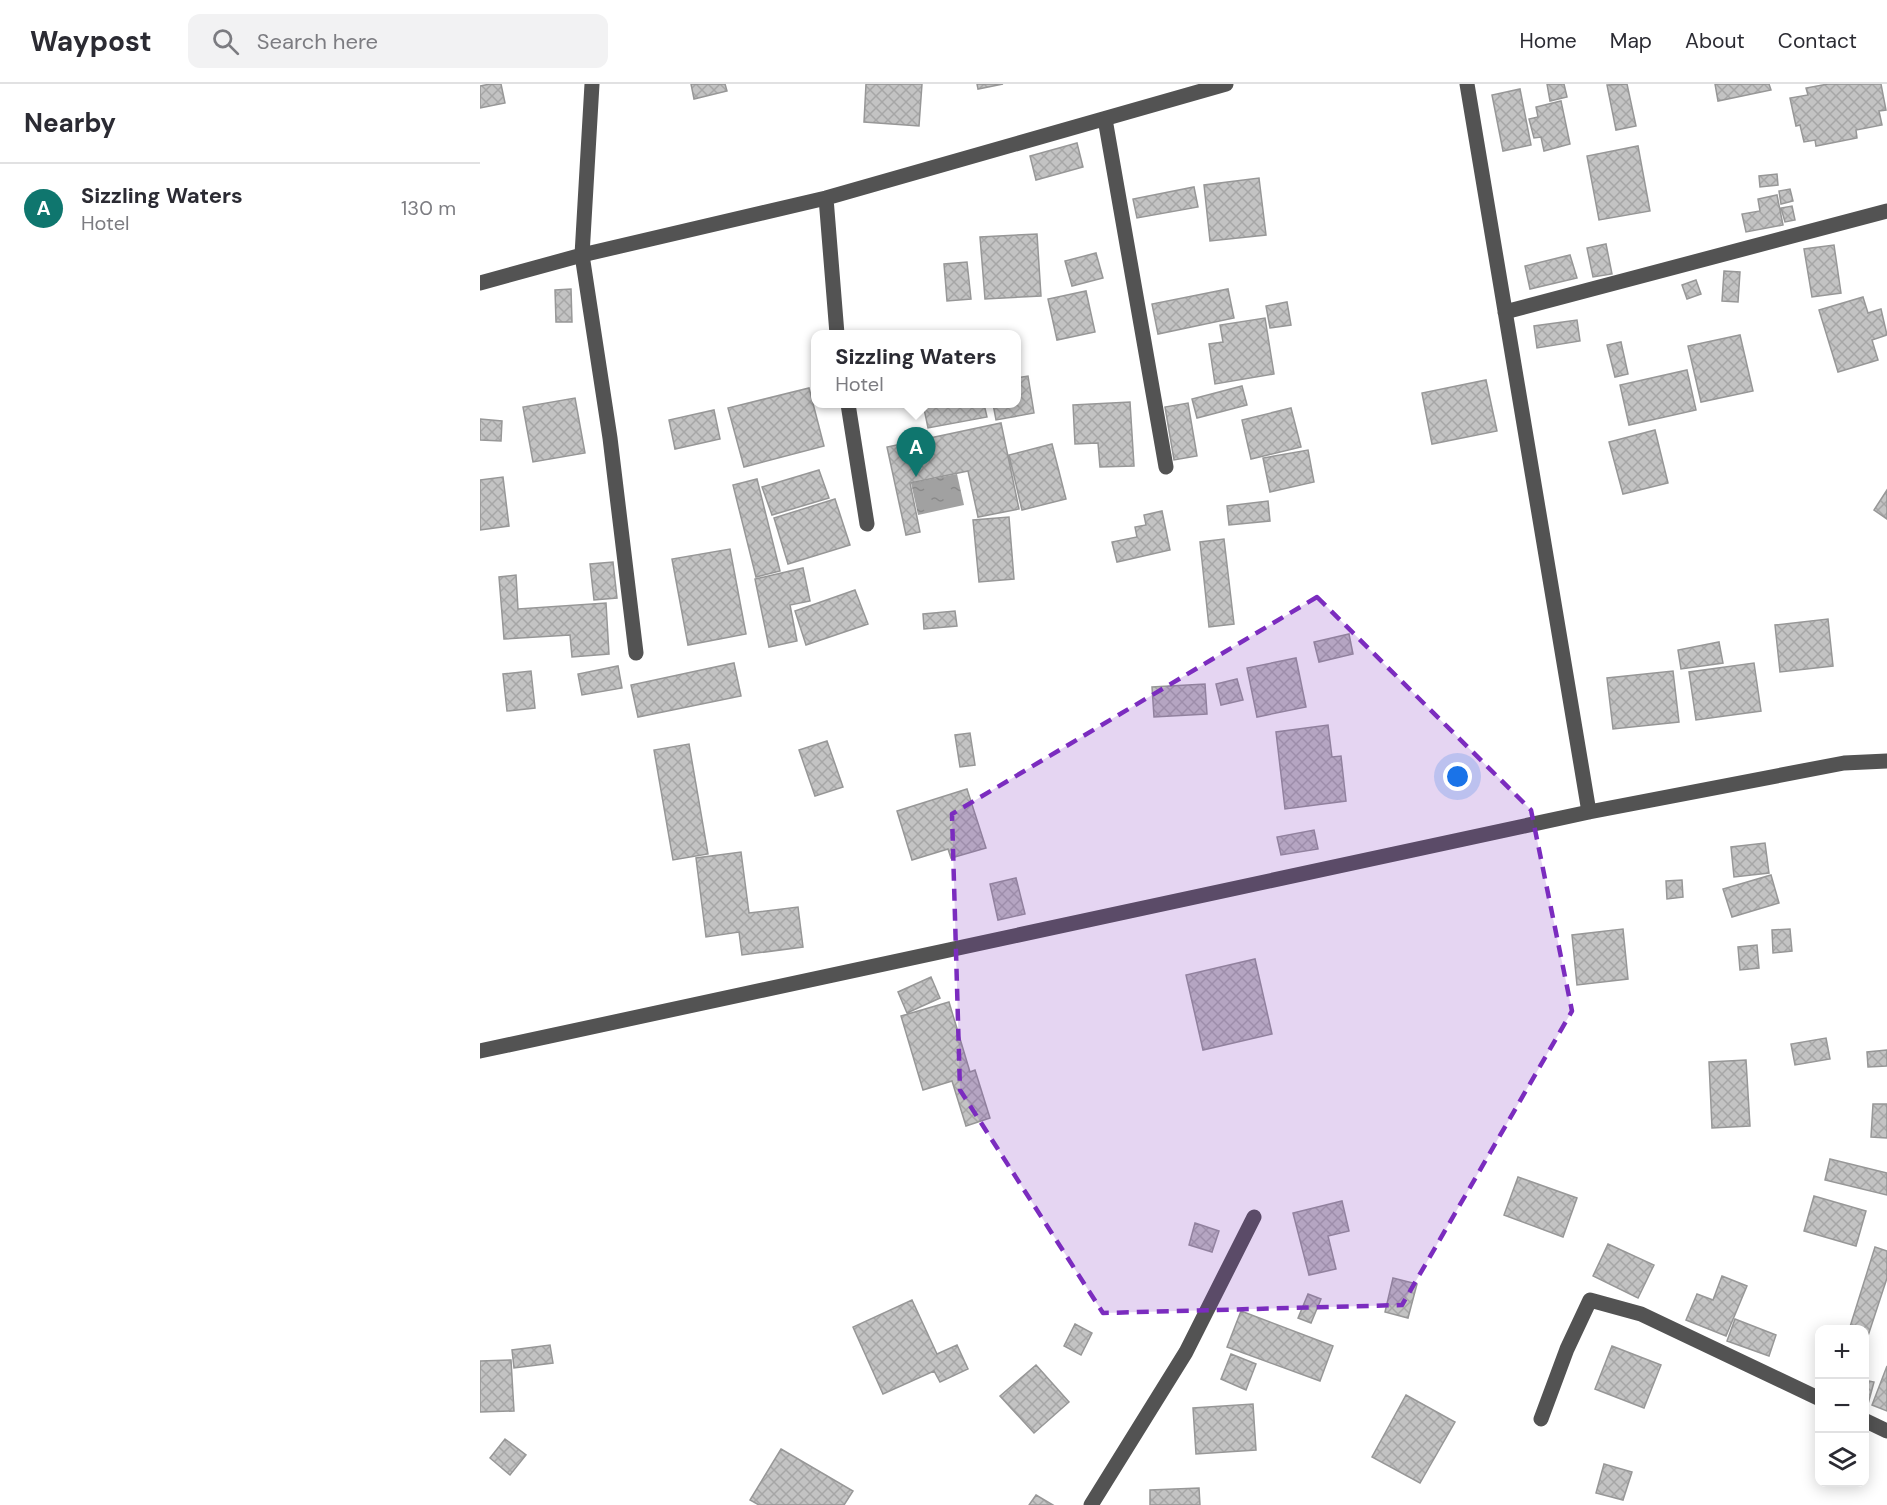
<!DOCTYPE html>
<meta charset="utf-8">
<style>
:root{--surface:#fff;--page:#f2f2f3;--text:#2b2b33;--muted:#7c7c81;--line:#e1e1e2;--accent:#0f766e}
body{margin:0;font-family:"DM Sans",sans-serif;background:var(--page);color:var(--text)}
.controls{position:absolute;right:18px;bottom:18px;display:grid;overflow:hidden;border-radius:12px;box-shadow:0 3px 15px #0003}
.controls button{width:54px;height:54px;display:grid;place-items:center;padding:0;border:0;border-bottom:2px solid var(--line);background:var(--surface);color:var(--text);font:30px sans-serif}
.you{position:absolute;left:978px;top:693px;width:21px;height:21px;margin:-15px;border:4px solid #fff;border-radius:50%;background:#1a73e8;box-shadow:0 0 0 9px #1a73e833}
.badge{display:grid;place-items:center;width:39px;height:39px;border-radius:50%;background:var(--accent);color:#fff;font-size:20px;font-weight:700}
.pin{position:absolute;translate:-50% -50px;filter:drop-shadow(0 2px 3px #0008)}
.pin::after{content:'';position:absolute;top:32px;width:21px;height:18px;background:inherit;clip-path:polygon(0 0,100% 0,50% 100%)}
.popup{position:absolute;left:331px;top:246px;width:210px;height:78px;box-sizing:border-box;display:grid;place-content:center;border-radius:12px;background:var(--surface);filter:drop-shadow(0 2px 4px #0005);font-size:20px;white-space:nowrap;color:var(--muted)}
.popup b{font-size:22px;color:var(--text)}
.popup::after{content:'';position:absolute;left:50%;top:100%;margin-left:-12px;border:12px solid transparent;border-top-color:var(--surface)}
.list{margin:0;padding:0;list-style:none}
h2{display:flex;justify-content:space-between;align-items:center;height:78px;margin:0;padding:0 24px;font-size:26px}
h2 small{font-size:20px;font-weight:400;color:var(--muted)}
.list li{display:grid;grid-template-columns:39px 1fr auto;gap:18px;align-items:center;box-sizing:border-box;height:90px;padding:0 24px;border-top:2px solid var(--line)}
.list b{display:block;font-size:22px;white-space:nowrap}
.list p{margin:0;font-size:20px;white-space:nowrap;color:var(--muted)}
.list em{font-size:20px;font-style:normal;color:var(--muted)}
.icon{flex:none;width:33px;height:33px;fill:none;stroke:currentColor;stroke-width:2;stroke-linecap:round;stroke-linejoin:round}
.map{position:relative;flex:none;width:1407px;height:1421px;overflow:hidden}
header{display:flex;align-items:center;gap:36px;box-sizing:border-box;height:84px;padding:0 30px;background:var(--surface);border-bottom:2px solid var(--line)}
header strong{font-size:28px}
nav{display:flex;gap:33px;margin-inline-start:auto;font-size:21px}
.search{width:420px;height:54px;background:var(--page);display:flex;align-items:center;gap:15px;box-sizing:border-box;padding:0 21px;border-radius:12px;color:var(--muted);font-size:22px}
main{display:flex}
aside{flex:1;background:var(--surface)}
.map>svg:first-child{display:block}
.water{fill:url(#water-ripples)}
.building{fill:url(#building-cross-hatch);stroke:#979797;stroke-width:1.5}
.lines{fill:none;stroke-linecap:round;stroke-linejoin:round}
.minor{stroke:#535353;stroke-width:15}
.marked{fill:#7b2cbf;fill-opacity:0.2;stroke:#7b2cbf;stroke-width:4.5;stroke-dasharray:12 8;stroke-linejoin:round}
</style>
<header>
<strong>Waypost</strong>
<div class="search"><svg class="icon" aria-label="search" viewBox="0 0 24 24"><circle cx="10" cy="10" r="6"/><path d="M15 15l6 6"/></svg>Search here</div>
<nav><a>Home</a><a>Map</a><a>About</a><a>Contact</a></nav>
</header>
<main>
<aside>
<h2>Nearby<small></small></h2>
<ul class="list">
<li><span class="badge">A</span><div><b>Sizzling Waters</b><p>Hotel</p></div><em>130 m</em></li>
</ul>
</aside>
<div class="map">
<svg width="1407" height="1421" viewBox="0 0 1407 1421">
<defs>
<pattern id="water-ripples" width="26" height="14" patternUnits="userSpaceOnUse" patternTransform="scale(1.5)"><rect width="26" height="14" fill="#a1a1a1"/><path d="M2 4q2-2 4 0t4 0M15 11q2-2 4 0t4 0" fill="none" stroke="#898989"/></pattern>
<pattern id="building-cross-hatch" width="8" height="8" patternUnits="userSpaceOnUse" patternTransform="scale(1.5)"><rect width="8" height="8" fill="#c3c3c3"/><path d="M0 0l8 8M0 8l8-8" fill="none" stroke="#a6a6a6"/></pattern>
</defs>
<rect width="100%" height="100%" fill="#fff"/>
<!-- water -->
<path class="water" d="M477,390l7,31 -46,10 -7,-32z"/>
<!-- building -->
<path class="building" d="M10,0h11l4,19 -25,5v-22z
M211,0h34l2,7 -33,8z
M386,0h56l-3,42 -55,-4z
M497,0h26l-25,5z
M1067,0h17l3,13 -17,4z
M1147,0l9,42 -20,4 -9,-45z
M1235,0h54l2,6 -53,11z
M1348,0h53l5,26 -7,1 3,14 -26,5 1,8 -41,8 -1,-6 -11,2 -4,-17 -4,1 -6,-28 18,-3 -2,-7z
M1040,5l11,56 -28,6 -11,-56z
M1081,17l9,43 -26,7 -3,-14 -7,1 -5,-19 9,-2 -2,-10z
M597,59l6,24 -47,13 -6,-24z
M1158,62l12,65 -51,9 -12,-64z
M1297,90l1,11 -18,2 -1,-11z
M779,94l7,57 -56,6 -6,-56z
M714,103l4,20 -61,11 -4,-19z
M1310,105l3,12 -12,3 -2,-13z
M1297,111l6,30 -37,7 -4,-18 18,-3 -2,-12z
M1312,122l3,14 -10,2 -4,-14z
M557,150l4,62 -56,3 -5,-62z
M1126,160l6,30 -19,3 -6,-29z
M1354,161l7,48 -29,4 -8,-48z
M616,169l7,25 -31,8 -7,-25z
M1090,171l7,23 -47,11 -5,-23z
M487,178l4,37 -24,2 -3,-37z
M1244,187l16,1 -2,30 -16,-1z
M1216,196l5,14 -14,5 -5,-14z
M91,205l1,33h-16l-1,-32z
M748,205l6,29 -76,16 -6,-30z
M606,207l9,41 -38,8 -9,-41z
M1383,213l5,16 13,-4 6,26 -15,5 6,20 -40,12 -19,-62z
M807,218l4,23 -21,3 -4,-22z
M785,234l9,56 -59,10 -6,-40 14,-2 -3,-17z
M1097,236l3,21 -43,7 -3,-22z
M1260,251l13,56 -52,11 -13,-56z
M1141,258l7,32 -13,3 -8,-32z
M1207,286l9,40 -67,15 -9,-40z
M548,292l6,37 -38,7 -3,-16h23v-26z
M1006,296l11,51 -65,13 -10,-51z
M762,302l5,19 -50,13 -5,-19z
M329,304l15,58 -80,21 -16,-59z
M95,314l10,55 -52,9 -10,-55z
M650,318l4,64 -34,1 -2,-24 -23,1 -2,-39z
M708,319l9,53 -23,4 -9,-53z
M443,320h61l3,13 -59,11z
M811,324l10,39 -50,12 -9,-39z
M234,326l6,29 -45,10 -6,-29z
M0,335l22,2 -1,20 -21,-1z
M521,339l18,86 -41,8 -10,-46 -58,12 10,49 -14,3 -19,-88z
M1175,346l13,53 -45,11 -14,-52z
M572,360l14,55 -44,11 -13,-55z
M828,366l6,32 -44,10 -7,-34z
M339,386l10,28 -57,17 -10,-28z
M23,393l6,49 -29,4v-50z
M277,395l23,92 -24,6 -23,-92z
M1407,406v29l-13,-9z
M355,415l15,46 -62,19 -14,-46z
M788,417l2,20 -41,4 -2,-19z
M682,427l8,39 -53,12 -5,-20 25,-5 -2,-10 11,-2 -2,-10z
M529,433l5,62 -35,3 -6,-62z
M744,455l10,85 -25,3 -9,-85z
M250,465l16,85 -58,11 -16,-86z
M133,478l4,36 -23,2 -4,-36z
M323,484l7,33 -20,4 7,36 -28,6 -14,-68z
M36,491l2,34 88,-6 3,51 -37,3 -2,-22 -66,4 -5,-62z
M375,506l13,34 -62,21 -11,-34z
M475,527l2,15 -33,3 -1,-15z
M1348,535l5,47 -53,6 -5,-47z
M869,550l4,20 -34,8 -5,-20z
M1239,558l4,21 -42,6 -3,-19z
M816,574l10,49 -49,10 -10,-49z
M254,579l7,33 -103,21 -7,-32z
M1274,579l7,48 -65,9 -7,-48z
M138,582l4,22 -40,7 -4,-21z
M51,587l4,37 -28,3 -4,-37z
M1193,587l6,51 -66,7 -6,-51z
M757,595l6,21 -22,5 -5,-21z
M725,600l2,30 -53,3 -2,-30z
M848,641l4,32 9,-1 5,45 -61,8 -9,-77z
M490,649l5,32 -15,2 -5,-32z
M347,657l16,46 -28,9 -16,-46z
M209,660l19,110 -35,6 -19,-110z
M487,705l19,59 -35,10 -3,-9 -36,11 -15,-49z
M834,746l4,19 -37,6 -4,-18z
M1285,759l4,30 -35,4 -3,-30z
M261,768l8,61 49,-6 5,40 -61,8 -3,-23 -33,5 -10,-79z
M1291,791l8,28 -47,14 -9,-28z
M536,794l9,36 -27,6 -8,-36z
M1202,796l1,17 -16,2 -1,-18z
M1143,845l5,50 -51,6 -5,-50z
M1310,845l2,22 -19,2 -1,-23z
M1277,861l2,23 -19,2 -2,-23z
M775,875l17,75 -69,16 -17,-75z
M451,893l9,21 -33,15 -9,-21z
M469,918l21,70 5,-2 15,48 -24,8 -14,-45 -29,9 -22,-74z
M1346,954l4,21 -35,6 -4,-21z
M1407,966v16l-19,1 -1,-15z
M1266,976l4,66 -38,2 -3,-66z
M1393,1020h14v34l-16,-1z
M1350,1075l57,14v22l-62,-15z
M1038,1093l59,21 -14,39 -59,-22z
M1334,1112l52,15 -10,35 -52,-15z
M862,1117l7,30 -21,5 8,33 -27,6 -16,-62z
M715,1139l24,8 -7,21 -23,-7z
M1128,1160l46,21 -16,33 -45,-22z
M1395,1163l12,4v27l-23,70v-18h-15z
M1242,1192l25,10 -21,50 -40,-16 11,-26 16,6z
M913,1194l24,6 -9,34 -23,-6z
M828,1210l13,5 -10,24 -13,-5z
M432,1216l25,54 20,-9 11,24 -28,13 -6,-11 -51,23 -30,-67z
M761,1227l92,35 -13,35 -93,-34z
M1255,1235l41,16 -7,21 -42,-15z
M595,1240l17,9 -11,22 -17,-9z
M70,1261l3,18 -39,5 -2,-18z
M1132,1262l49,19 -17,43 -49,-19z
M751,1270l25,10 -10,26 -25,-11z
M31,1276l3,51 -34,1v-51z
M556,1281l33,37 -35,31 -34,-37z
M1407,1282v45l-15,-6z
M1384,1296l10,2 -6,22 -4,-1z
M926,1311l49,27 -35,61 -48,-26z
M773,1320l3,46 -60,4 -3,-46z
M25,1355l21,16 -16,20 -20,-17z
M301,1365l72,42 -9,14h-85l-9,-5z
M1124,1380l28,8 -9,28 -27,-7z
M719,1404l1,17h-50v-15z
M556,1411l17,10h-24z"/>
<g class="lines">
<!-- minor -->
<path class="minor" d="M112,0l-10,171 28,183 26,215
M987,0l122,728
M625,35l61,348
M346,114l11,136
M0,199l102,-28 244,-57 400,-114
M1025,228l382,-101
M368,320l19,120
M0,967l1109,-239 255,-49 43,-2
M1061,1335l26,-70 23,-49 51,14 179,85
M1384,1336l23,11
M611,1421l95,-153 68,-135"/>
</g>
<!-- marked area -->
<path class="marked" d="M837,513l214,213 41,201 -170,294 -299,8 -143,-223 -8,-276z"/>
</svg>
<div class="controls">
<button>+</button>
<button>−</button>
<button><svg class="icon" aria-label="layers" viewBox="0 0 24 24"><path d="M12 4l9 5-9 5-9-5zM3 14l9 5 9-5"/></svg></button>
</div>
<div class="you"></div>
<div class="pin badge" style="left:436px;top:393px">A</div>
<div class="popup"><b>Sizzling Waters</b>Hotel</div>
</div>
</main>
